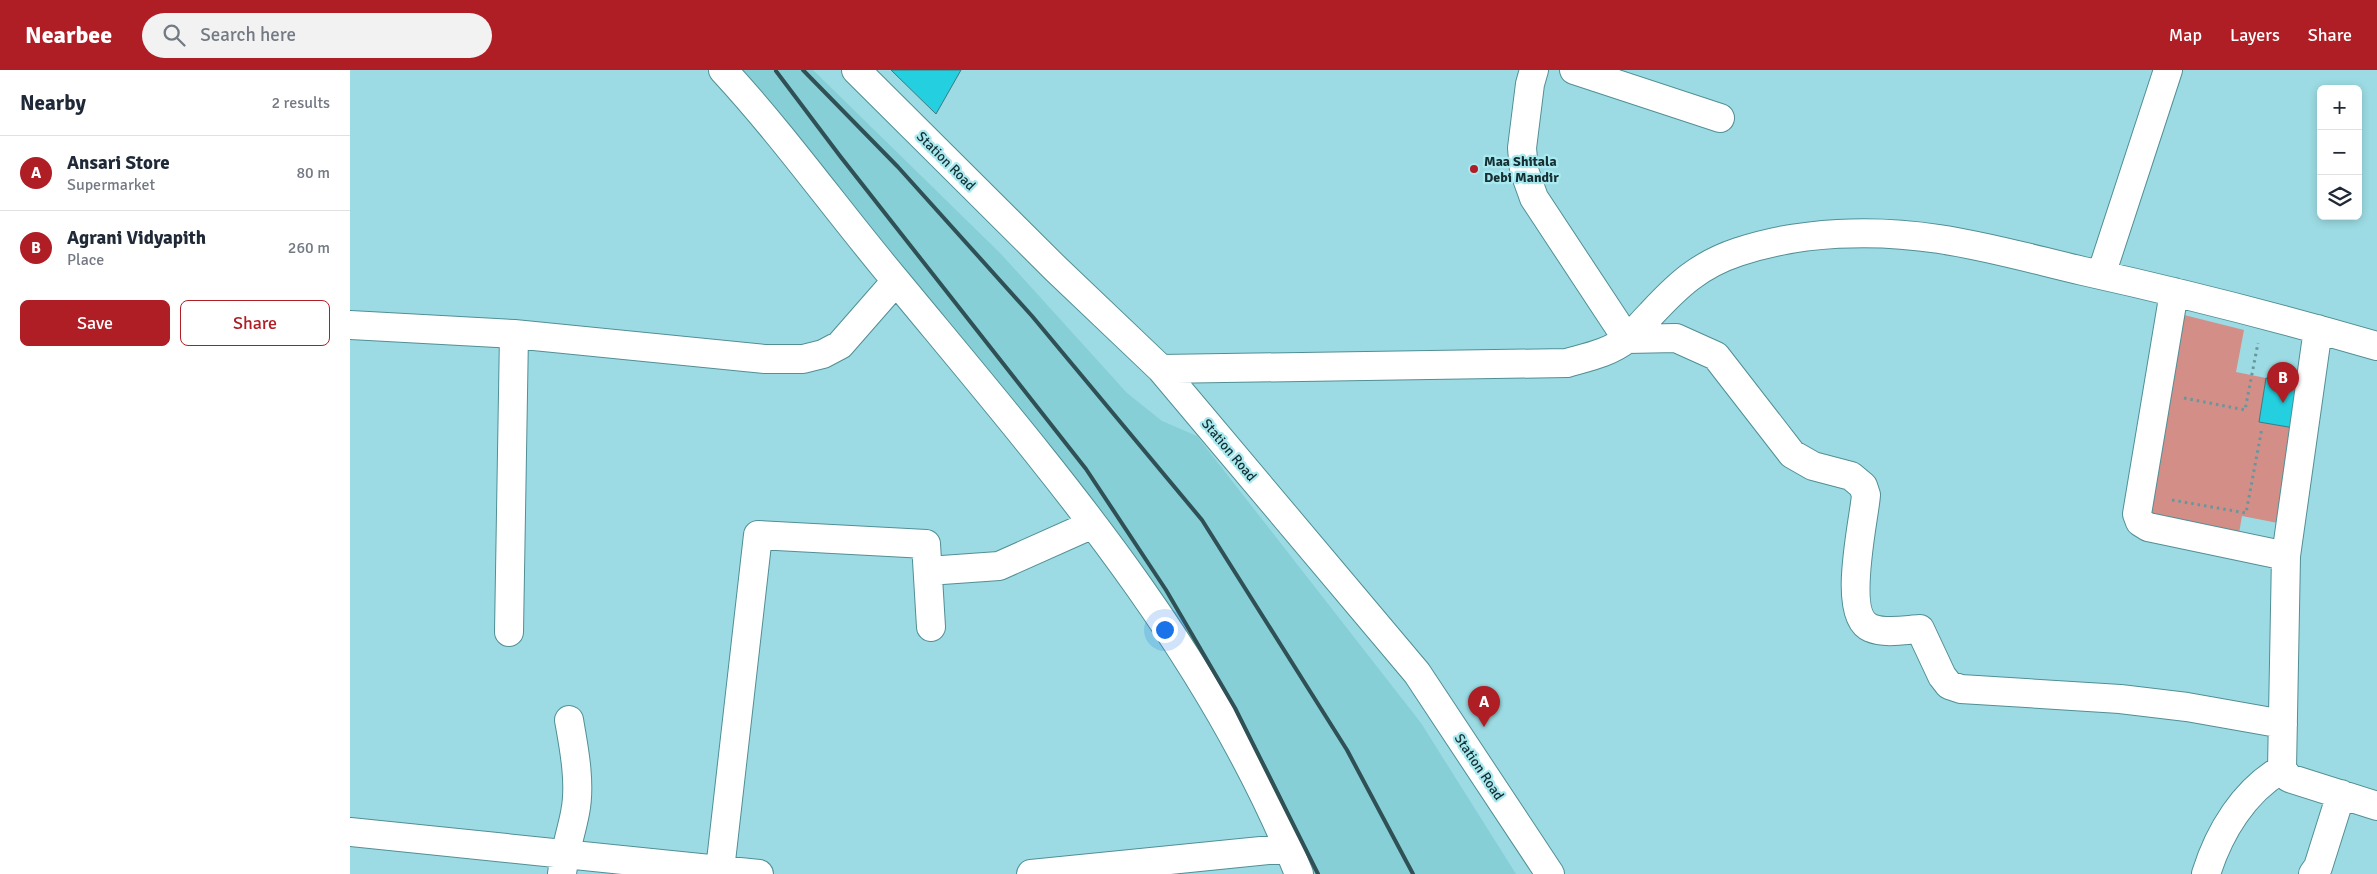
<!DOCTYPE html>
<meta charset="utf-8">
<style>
:root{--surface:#fff;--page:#f2f2f3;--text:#1f2937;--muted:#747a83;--line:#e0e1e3;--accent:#af1d25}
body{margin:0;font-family:Signika,sans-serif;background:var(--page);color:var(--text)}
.controls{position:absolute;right:15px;top:15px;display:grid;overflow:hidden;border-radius:8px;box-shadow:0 2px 8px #0003}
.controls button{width:45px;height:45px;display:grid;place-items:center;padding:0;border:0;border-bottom:1px solid var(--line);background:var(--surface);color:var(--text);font:25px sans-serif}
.you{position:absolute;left:814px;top:559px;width:18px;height:18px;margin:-12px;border:4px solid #fff;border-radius:50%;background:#1a73e8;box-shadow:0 0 0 8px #1a73e833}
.badge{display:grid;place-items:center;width:32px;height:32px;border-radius:50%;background:var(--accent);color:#fff;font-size:16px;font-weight:700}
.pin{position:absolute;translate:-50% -41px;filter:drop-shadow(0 1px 2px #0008)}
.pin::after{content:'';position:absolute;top:26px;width:18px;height:15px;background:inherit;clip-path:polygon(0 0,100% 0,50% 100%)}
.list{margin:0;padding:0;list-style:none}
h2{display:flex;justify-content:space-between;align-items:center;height:65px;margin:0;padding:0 20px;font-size:21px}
h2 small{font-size:16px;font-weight:400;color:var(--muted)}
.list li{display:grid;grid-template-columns:32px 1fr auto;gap:15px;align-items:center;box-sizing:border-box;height:75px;padding:0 20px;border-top:1px solid var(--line)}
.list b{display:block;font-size:19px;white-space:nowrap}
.list p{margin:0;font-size:16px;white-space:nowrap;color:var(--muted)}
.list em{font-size:16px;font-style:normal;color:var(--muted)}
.actions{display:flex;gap:10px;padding:15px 20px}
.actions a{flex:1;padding:11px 0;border:1px solid var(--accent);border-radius:8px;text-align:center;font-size:18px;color:var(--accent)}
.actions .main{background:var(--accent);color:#fff}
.icon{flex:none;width:28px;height:28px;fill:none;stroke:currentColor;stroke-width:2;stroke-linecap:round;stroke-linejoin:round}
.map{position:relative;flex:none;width:2027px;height:804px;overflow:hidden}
header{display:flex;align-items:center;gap:30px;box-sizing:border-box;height:70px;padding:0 25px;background:var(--accent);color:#fff}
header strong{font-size:24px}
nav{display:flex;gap:28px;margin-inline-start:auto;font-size:18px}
.search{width:350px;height:45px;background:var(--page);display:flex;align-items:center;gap:12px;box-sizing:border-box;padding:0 18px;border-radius:28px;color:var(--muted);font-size:19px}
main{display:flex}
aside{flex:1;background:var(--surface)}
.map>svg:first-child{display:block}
.built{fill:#86cfd7}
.green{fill:#d38e88}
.building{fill:#24cfdf;stroke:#3c7a80}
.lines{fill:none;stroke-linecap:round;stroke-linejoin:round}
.minor-casing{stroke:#518f95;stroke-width:30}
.path{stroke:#67979d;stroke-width:3;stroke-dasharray:2.5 4;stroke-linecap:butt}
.minor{stroke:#fff;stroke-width:28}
.rail{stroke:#2f5054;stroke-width:4}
.poi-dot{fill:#af1d25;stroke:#a9e9f0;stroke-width:2}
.labels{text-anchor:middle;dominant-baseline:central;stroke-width:4.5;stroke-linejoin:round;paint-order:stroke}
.street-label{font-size:14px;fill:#152f32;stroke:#a9e9f0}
.poi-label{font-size:14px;font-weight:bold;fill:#152f32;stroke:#a9e9f0;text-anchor:start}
</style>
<header>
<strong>Nearbee</strong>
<div class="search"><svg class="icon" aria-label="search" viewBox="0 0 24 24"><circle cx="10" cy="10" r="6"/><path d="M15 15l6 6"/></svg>Search here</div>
<nav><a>Map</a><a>Layers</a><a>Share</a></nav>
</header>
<main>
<aside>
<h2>Nearby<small>2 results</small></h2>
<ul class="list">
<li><span class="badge">A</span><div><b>Ansari Store</b><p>Supermarket</p></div><em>80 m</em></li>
<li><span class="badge">B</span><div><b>Agrani Vidyapith</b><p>Place</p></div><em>260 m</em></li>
</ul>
<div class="actions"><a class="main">Save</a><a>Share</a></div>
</aside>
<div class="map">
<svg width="2027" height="804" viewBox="0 0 2027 804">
<rect width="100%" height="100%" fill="#9cdbe3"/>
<!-- built -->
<path class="built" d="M385,0h78l188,184 126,139 35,28 35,15 224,287 95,151h-209l-96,-195z"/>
<!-- green -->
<path class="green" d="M1826,243l68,17 -8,42 30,6 -7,44 41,7 -17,95 -41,-8 -4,23 -91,-22z"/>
<!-- building -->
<path class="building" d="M541,0h70l-25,44z
M1916,308l41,6 -7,45 -41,-7z"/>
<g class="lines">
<defs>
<path id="minor" d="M373,0c62,67 115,142 174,212 152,184 313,367 402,592
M506,0l200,199 105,100 256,304 133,201
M1184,0l-4,14 -8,64 2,22 10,28 93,141
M1224,0l146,48
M1751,205l67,-205
M1824,222l-37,222 3,8 8,5 138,29 -4,213 7,9 88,28
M0,255l164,9 251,25h38l20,-5 17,-9 56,-64
M1277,269l49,-1 40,18 76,98 21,12 38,10 12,10 3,9c-2,26 -25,121 5,133 14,6 34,2 49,1l22,47 7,9 12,4 159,10 67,8 96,17
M811,299l406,-6c21,-6 42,-10 60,-24 8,-7 16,-17 24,-25 27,-29 48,-49 87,-62 63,-21 136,-23 201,-13 48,7 97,21 144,32 99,22 197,47 294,75
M1936,486l32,-227
M578,501l71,-5 94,-42
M159,562l5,-298
M0,762l409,42
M370,800l38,-335 168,9 5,83
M212,804c2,-21 9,-40 13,-61 6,-29 -1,-65 -6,-93
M681,804l258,-26
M1856,804c13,-42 38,-83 76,-105
M1963,804l5,-7 23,-73"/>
</defs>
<!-- minor casing -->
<use href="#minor" class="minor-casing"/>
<!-- path -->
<path class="path" d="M1834,328l61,12 13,-67
M1822,430l74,13 16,-85"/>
<!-- minor -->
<use href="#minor" class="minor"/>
<!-- rail -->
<path class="rail" d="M453,0l95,97 134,149 170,204 145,230 66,124
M426,1l64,85 246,313 80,121 69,118 83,166"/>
</g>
<!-- markers -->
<circle class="poi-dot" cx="1124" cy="99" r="5"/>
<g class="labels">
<!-- street labels -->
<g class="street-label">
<text transform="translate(596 91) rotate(45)">Station Road</text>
<text transform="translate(879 380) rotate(50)">Station Road</text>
<text transform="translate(1129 697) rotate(56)">Station Road</text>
</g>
<!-- poi labels -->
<g class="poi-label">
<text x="1134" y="91">Maa Shitala<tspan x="1134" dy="16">Debi Mandir</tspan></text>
</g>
</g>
</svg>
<div class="controls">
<button>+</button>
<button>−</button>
<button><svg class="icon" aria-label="layers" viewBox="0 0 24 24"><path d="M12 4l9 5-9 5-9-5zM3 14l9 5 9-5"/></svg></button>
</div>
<div class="you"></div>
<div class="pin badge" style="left:1134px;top:657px">A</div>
<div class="pin badge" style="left:1933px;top:333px">B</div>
</div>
</main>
